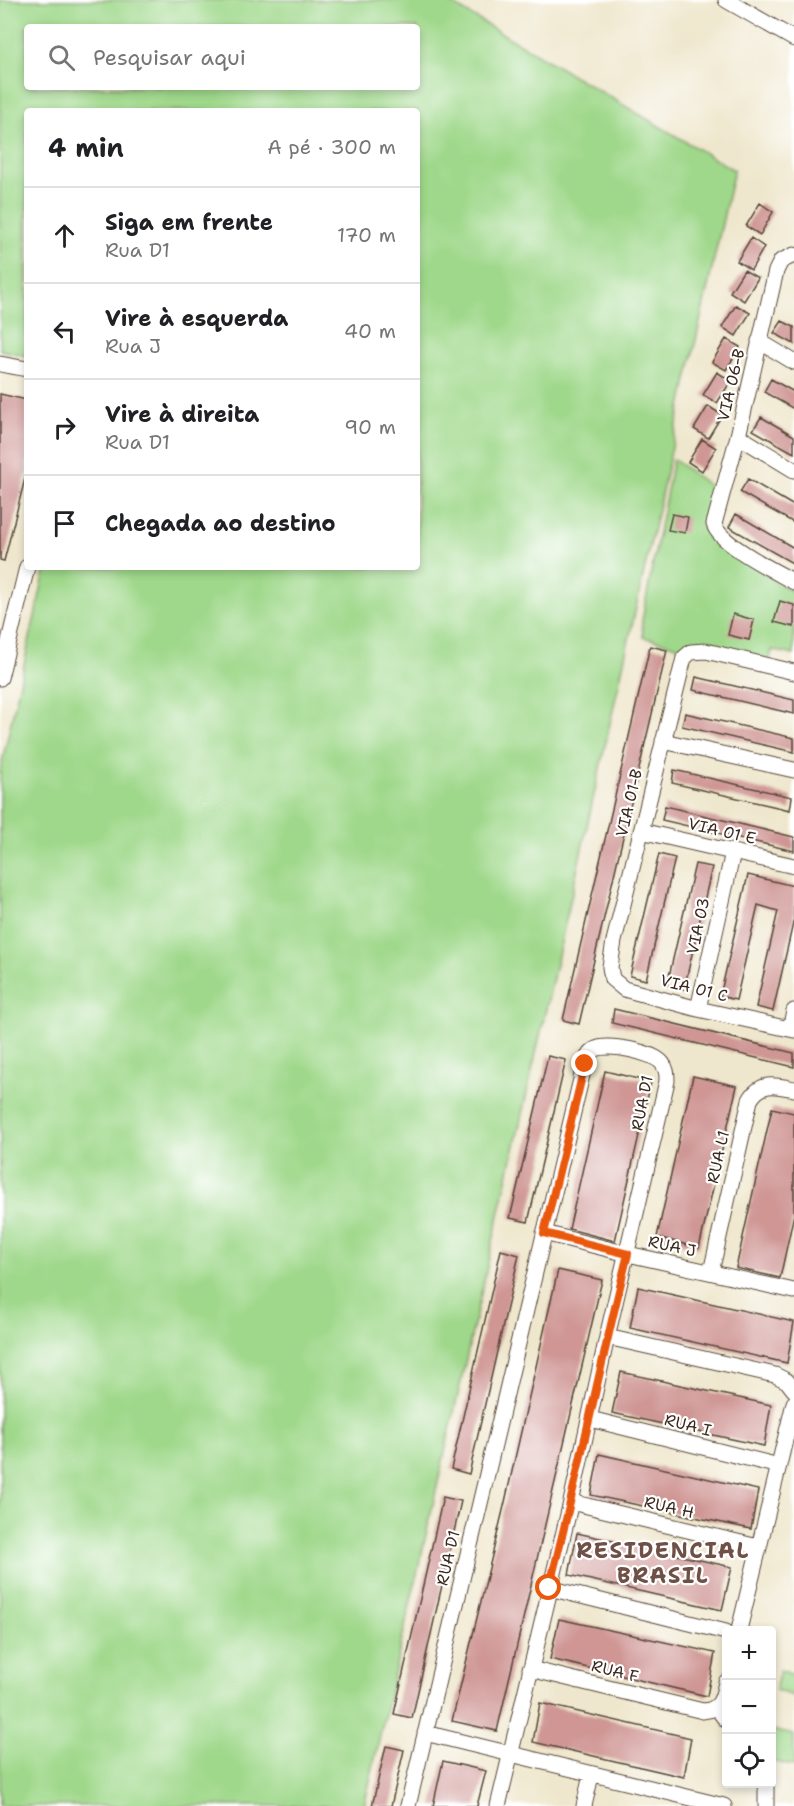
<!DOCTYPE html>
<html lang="pt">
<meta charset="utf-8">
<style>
:root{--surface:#fff;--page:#f2f2f2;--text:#202124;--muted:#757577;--line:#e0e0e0}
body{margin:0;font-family:"Shantell Sans",sans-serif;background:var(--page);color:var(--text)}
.controls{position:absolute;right:18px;bottom:18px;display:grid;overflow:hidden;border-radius:6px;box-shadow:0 3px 9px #0003}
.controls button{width:54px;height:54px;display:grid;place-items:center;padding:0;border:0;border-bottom:2px solid var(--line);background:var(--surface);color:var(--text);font:30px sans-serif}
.stop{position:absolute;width:18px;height:18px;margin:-14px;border:4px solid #ea580c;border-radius:50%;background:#fff}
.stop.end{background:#ea580c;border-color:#fff;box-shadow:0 2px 6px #0008}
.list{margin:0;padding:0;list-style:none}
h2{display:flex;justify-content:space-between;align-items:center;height:78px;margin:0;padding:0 24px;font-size:26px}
h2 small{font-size:20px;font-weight:400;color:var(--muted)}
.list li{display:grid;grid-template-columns:39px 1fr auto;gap:18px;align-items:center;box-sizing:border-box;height:96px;padding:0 24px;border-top:2px solid var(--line)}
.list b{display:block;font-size:22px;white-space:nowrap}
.list p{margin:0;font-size:20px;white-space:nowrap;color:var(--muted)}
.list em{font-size:20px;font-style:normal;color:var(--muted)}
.icon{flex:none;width:33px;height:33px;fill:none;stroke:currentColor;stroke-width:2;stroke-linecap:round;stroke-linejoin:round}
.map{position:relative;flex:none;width:794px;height:1806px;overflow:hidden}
.search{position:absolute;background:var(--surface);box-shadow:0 3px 9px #0003;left:24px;top:24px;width:396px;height:66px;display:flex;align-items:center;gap:15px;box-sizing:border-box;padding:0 21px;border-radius:6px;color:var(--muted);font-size:22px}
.panel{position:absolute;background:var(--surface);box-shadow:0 3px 9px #0003;left:24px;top:108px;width:396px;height:462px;border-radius:6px}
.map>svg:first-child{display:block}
.green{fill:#9fd88a;stroke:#6d8154;stroke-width:1.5;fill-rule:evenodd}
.building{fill:#cf9694}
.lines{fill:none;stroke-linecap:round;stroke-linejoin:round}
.street-casing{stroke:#564638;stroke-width:17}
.street{stroke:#fff;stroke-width:15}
.route{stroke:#ea580c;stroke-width:8}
.labels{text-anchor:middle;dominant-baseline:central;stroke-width:4.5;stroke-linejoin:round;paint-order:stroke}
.street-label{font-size:16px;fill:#3b2a1e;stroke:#fff}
.district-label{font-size:22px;font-weight:bold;letter-spacing:1.5px;fill:#6f5047;stroke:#fff}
</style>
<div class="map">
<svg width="794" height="1806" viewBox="0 0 794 1806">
<rect width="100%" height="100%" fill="#fff"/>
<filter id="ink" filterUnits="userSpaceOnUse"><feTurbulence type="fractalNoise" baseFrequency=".0167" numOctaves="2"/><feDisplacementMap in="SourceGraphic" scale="12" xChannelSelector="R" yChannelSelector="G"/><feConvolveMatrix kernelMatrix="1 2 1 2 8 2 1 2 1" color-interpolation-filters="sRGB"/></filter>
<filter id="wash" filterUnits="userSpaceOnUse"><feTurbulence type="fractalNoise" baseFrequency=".008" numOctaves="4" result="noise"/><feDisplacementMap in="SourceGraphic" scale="24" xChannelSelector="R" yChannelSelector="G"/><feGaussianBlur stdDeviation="1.35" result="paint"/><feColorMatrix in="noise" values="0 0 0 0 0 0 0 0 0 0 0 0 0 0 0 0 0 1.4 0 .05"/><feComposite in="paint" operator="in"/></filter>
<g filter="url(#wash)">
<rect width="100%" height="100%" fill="#efe7cd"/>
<!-- green -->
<path class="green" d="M0,0h445l289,170 -190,848 -180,788h-364v-1035l46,-204h371v-456h-390v245l-27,-6zM27,27h390v60h-390z
M673,459l45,33 -10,38 5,11 81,51v63l-22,-5 -3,12 -76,-20 -12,5 -38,-10 -1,-16z
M780,1670l14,5v21l-19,-6z
M772,1730l22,5v31l-22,-5z"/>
<g id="blocks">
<!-- building -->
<path class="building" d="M760,203l13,9 -13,23 -14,-9z
M751,238l13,9 -13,23 -14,-9z
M744,270l14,8 -14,23 -14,-9z
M736,305l14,8 -14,23 -14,-9z
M782,321l12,6v17l-20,-11z
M726,339l14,8 -14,23 -14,-8z
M717,372l14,9 -14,22 -14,-8z
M771,379l23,13v17l-30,-17z
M0,394l27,6v71l-23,90 -4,-1z
M708,406l14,9 -14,23 -14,-9z
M761,417l33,19v17l-41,-23z
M702,439l14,9 -14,23 -14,-9z
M748,479l46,27v17l-54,-31z
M672,514l16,3 -3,16 -17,-3z
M736,514l58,34v16l-65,-37z
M780,601l14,4v22l-20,-5z
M733,614l21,6 -5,20 -21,-5z
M650,646l17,4 -88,374 -16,-4z
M696,677l98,23v14l-101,-24z
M685,713l109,25v14l-112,-26z
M674,770l118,27 -2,13 -118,-27z
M665,806l129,31v14l-132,-31z
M659,854l16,4 -29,122 -16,-4z
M695,864l17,3 -28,122 -17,-4z
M748,875l46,11v33l-21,92 -17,-4 22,-96 -20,-6 -22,95 -16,-4z
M614,1009l180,44v14l-182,-44z
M548,1056l18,4 -38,162 -18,-4z
M605,1071l46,11 -36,159 -46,-12z
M693,1076l44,10 -38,162 -42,-11z
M772,1108l22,5v101l-14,64 -44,-10z
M501,1250l18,5 -50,219 -18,-5z
M558,1270l44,10 -105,451 -45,-10 53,-219z
M638,1287l156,35 -7,41 -157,-35z
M621,1372l150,33 -7,41 -152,-33z
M599,1454l159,36 -7,39 -160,-34z
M443,1497l18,4 -49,217 -18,-4z
M577,1533l155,34 -10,43 -153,-35z
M559,1619l156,34 -8,43 -157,-37z
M540,1703l151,35 -7,39 -151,-35z
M386,1746l18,4 -13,56h-19z
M443,1761l43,10 -9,35h-44z"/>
</g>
</g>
<g filter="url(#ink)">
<use href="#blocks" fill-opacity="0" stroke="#564638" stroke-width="1.5"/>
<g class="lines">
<defs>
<path id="street" d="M726,0l68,39
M794,255l-13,6 -5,10 -38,165 -24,88c5,20 61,47 80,58
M759,341l35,21
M0,364l27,5
M738,436l56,34
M794,672l-88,-21 -15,1 -7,6 -70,283 -4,26 2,12 12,10 74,20 96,21
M0,678l27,-111
M663,741l131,29
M641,831l153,35
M698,1009l35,-157
M790,1029l4,-18
M544,1233l84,21 166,37
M711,1272l39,-172c11,-19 25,-15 44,-11
M607,1337l168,38 12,6 7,9
M590,1419l189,47
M571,1502l187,45
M549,1588l177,44
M739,1630l55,-227
M530,1669l173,42c18,-1 20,-14 23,-29
M716,1707l10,13
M425,1733l299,73
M764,1784l2,4v18
M408,1806l174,-731c2,-8 4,-20 12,-25 12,-8 59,2 68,13 5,6 5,11 5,18l-60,256 -36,165 -73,304
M584,1806l7,-31"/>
</defs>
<!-- street casing -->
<use href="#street" class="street-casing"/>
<!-- street -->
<use href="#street" class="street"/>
</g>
</g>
<g class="lines" filter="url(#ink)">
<!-- route -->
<path class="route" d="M549,1588c29,-111 51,-223 79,-334l-84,-21 41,-169"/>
</g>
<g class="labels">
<!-- street labels -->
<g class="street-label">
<text transform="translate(731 385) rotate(-77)">VIA 06-B</text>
<text transform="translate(629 803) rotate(-77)">VIA 01-B</text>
<text transform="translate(722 831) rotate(13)">VIA 01 E</text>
<text transform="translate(698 926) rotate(-78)">VIA 03</text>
<text transform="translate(694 988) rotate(14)">VIA 01 C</text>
<text transform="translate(642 1103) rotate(-79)">RUA D1</text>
<text transform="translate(718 1157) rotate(-77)">RUA L1</text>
<text transform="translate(672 1246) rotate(12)">RUA J</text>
<text transform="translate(688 1425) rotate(14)">RUA I</text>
<text transform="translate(669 1507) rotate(13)">RUA H</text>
<text transform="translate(448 1558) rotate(-77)">RUA D1</text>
<text transform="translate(615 1671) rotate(14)">RUA F</text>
</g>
<!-- district labels -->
<g class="district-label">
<text x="663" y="1550">RESIDENCIAL<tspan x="663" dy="25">BRASIL</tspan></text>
</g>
</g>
</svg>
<div class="controls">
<button>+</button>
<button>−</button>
<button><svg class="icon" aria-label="locate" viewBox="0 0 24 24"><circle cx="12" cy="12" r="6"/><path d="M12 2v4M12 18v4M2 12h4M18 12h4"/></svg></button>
</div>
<div class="stop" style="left:549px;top:1588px"></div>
<div class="stop end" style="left:585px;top:1064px"></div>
<div class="search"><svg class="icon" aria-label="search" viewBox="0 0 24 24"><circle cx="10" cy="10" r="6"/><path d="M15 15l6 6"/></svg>Pesquisar aqui</div>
<section class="panel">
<h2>4 min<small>A pé · 300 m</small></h2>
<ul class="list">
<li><svg class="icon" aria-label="ahead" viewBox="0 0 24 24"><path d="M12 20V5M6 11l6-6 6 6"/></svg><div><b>Siga em frente</b><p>Rua D1</p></div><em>170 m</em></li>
<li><svg class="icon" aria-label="left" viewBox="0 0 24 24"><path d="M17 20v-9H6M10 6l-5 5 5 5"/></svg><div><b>Vire à esquerda</b><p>Rua J</p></div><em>40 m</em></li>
<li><svg class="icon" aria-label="right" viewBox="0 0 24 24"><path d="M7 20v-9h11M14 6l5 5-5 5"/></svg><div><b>Vire à direita</b><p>Rua D1</p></div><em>90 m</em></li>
<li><svg class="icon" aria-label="arrive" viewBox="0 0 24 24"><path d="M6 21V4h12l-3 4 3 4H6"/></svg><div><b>Chegada ao destino</b></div></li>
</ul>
</section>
</div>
